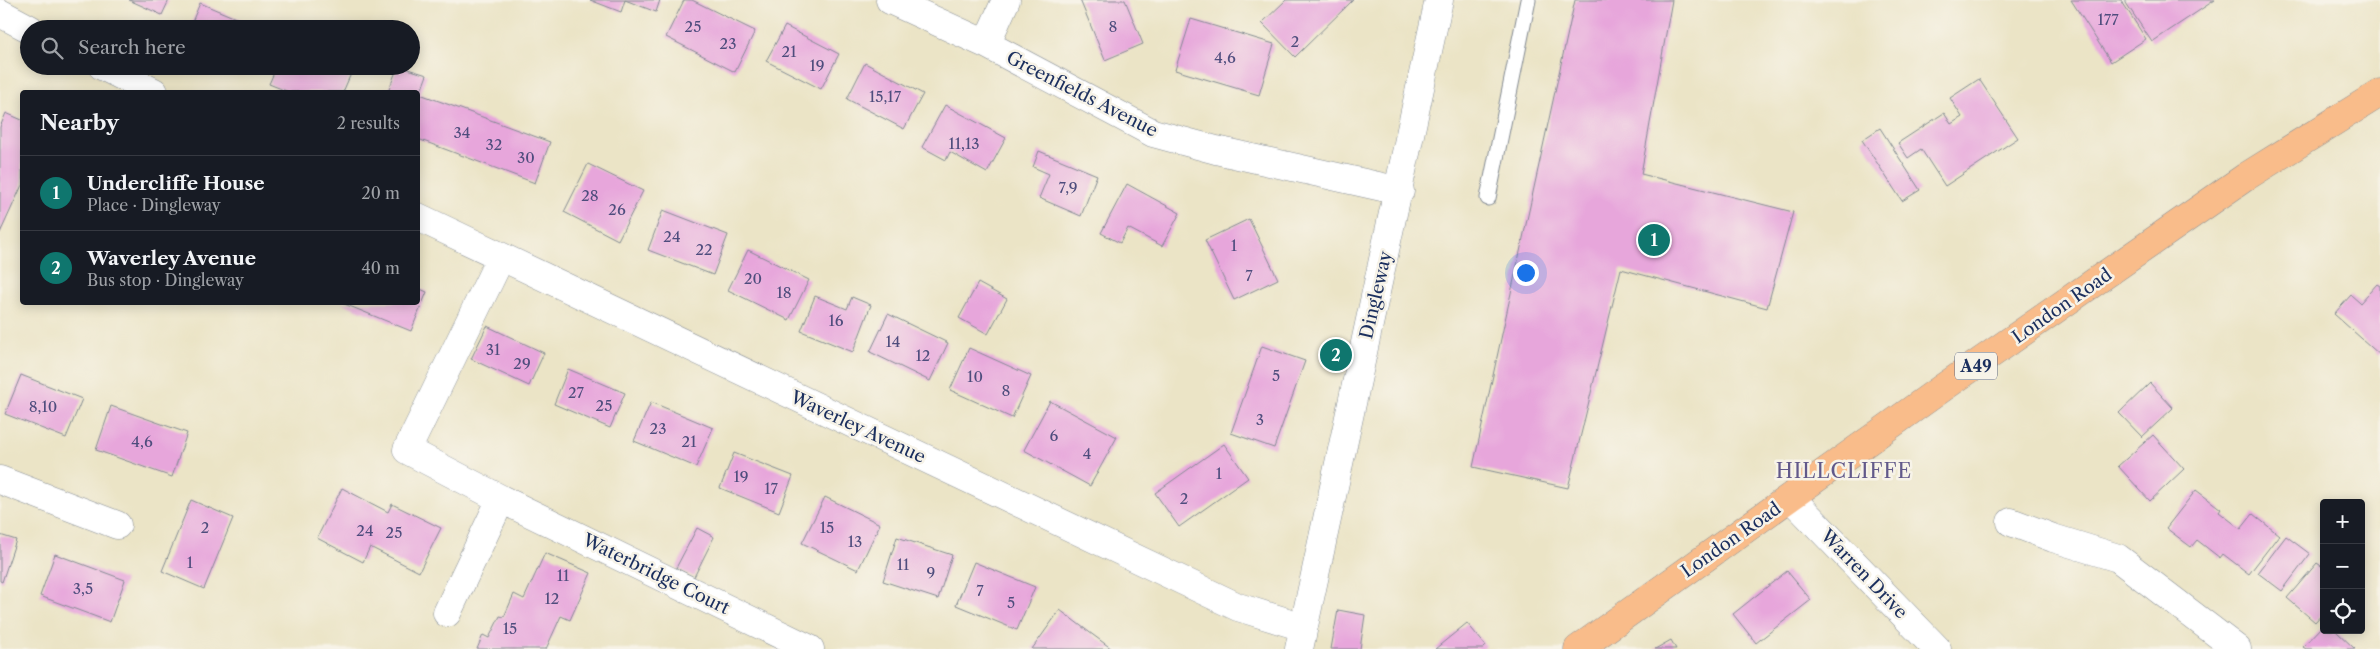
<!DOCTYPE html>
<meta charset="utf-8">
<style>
:root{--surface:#171b24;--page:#242831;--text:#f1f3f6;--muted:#9ea1a6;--line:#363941;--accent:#0f766e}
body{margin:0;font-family:"Libre Caslon Text",serif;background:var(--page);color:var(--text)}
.controls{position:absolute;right:15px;bottom:15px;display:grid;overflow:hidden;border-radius:5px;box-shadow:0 2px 12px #0003}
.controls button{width:45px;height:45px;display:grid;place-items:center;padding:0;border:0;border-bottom:1px solid var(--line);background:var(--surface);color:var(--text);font:25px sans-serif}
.you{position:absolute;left:1525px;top:272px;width:18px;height:18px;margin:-12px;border:4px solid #fff;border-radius:50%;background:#1a73e8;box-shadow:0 0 0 8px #1a73e833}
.badge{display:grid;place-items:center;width:32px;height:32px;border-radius:50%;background:var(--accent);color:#fff;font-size:16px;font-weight:700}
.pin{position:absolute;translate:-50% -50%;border:2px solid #fff;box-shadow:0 1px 5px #0006}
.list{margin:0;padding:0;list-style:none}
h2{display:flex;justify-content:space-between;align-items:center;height:65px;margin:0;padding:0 20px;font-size:21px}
h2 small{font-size:16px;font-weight:400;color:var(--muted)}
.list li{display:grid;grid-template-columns:32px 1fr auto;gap:15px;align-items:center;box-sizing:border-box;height:75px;padding:0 20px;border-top:1px solid var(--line)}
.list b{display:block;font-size:19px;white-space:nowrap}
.list p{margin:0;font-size:16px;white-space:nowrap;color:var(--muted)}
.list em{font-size:16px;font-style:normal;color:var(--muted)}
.icon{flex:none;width:28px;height:28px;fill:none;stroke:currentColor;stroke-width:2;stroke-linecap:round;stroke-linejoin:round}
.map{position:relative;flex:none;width:2380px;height:649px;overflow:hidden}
.search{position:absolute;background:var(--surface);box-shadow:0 2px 12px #0003;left:20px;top:20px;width:400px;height:55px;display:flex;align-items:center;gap:12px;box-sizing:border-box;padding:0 18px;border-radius:28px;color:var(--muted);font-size:19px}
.panel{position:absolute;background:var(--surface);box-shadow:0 2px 12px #0003;left:20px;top:90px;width:400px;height:215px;border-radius:5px}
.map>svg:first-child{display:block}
.building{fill:#e7a6db}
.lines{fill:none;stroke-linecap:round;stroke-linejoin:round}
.service-casing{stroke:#838a92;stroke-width:17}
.minor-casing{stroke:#838a92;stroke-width:29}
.trunk-casing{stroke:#838a92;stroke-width:29}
.service{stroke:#fff;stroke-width:15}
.minor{stroke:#fff;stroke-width:28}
.trunk{stroke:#f9bc8a;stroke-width:28}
.labels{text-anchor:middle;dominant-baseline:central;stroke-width:5;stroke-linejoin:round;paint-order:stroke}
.number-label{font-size:15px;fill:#4e4d7d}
.shield{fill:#f7f3e8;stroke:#5d6a87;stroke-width:1}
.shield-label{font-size:16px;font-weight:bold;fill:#1b2f5e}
.street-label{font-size:18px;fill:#1b2f5e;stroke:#f7f3e8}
.quarter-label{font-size:20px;letter-spacing:1px;fill:#62598a;stroke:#f7f3e8}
</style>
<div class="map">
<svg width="2380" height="649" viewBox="0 0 2380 649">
<rect width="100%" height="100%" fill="#f7f3e8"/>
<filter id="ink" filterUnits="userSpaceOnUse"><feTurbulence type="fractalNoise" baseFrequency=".02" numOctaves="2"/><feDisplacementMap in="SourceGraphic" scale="10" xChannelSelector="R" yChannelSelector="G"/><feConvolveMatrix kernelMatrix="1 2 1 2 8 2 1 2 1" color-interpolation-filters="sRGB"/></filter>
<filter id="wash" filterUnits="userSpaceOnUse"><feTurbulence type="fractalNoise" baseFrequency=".0096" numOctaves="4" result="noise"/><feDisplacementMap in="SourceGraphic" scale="20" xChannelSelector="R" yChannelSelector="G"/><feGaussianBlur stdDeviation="1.12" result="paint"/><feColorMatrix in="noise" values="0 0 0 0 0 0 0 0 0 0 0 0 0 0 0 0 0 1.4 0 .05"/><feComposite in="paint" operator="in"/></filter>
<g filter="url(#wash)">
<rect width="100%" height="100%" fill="#ebe4c6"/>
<g id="blocks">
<!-- building -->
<path class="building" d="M129,0h40l-7,15z
M590,0h70l-4,12 -31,-12 -4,12z
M684,0h8l63,31 -20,41 -69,-35z
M1080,0h45l18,44 -38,16z
M1286,0h67l-58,57 -33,-34z
M1575,0h97l-31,174 152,38 -26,96 -146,-39 -53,219 -95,-21z
M2071,0h50l25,39 -35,23z
M2124,0h91l-63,42z
M200,3l62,26h-73z
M1191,19l83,25 -15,51 -84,-25z
M785,26l54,28 -18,35 -55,-28z
M865,63l58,31 -19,35 -57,-30z
M277,66h68l8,3 -10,23h-54l-20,-8z
M398,66l29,9 -7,19 130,48 -15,41 -117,-44v-47h-30z
M1979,79l39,59 -73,48 -24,-37 -13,9 -10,-15 46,-30 7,11 11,-7 -12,-19z
M945,105l61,33 -19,35 -37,-21 -4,8 -24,-13z
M6,113l16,7v65l-22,48v-106z
M1880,128l40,62 -18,11 -40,-61z
M1039,151l58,24 -16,41 -42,-18 10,-24 -16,-7z
M588,164l55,27 -25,49 -54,-28z
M1127,184l53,29 -18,33 -34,-18 -8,15 -19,-10z
M663,210l65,25 -15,40 -65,-25z
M1249,219l29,60 -44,21 -29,-60z
M748,250l61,30 -20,40 -61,-30z
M978,283l29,16 -19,35 -29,-16z
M2377,284l3,2v69l-46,-41 17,-19 9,8z
M418,288l9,4 -16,39 -69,-28 76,-1z
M815,296l32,13 5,-12 19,8 -18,47 -52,-21z
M888,314l60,29 -18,38 -60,-29z
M487,326l57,27 -15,33 -58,-27z
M1262,346l43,15 -31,87 -43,-15z
M969,348l62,28 -19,42 -62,-28z
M568,369l57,24 -15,35 -56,-24z
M21,375l61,24 -16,39 -61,-24z
M2150,383l23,25 -31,29 -23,-24z
M1050,401l67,36 -27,49 -66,-36z
M651,402l62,26 -17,39 -62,-26z
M111,406l76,27 -15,44 -76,-27z
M2153,435l31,34 -34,32 -32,-35z
M1224,444l24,34 -69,49 -24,-34z
M734,453l59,23 -14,36 -59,-24z
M342,488l46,24 4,-8 49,24 -22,44 -49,-25 -7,15 -46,-24z
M2196,490l25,19 -2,3 22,17 12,-15 26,21 -30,39 -26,-20 -3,4 -23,-18 -6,7 -25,-19z
M825,497l55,27 -22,46 -56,-27z
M191,500l42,18 -29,71 -42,-18z
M697,528l17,9 -20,40 -18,-9z
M0,535l16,5 -14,42 -2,-1z
M2286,536l24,18 -28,37 -24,-18z
M897,537l55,18 -14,44 -55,-18z
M545,553l46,20 -21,47 -9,-4 -15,33h-69l6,-14 6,3 11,-22 4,1 10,-23 10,5z
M55,554l70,26 -15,42 -70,-26z
M974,562l61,25 -18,43 -61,-25z
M2317,563l7,5v44l-9,10 -28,-24z
M1787,571l24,29 -55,43 -23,-29z
M1060,610l29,22 23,17h-80z
M1338,610l27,5 -5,34h-29z
M1467,623l19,23 -3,3h-48z
M2324,625v5h11l20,19h-49l-3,-2z
M1671,640l5,9h-21z"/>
</g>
</g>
<g filter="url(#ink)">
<use href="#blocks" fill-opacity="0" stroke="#838a92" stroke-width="1"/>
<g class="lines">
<defs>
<path id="service" d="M1488,198l40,-198"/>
<path id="minor" d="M890,0l96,44 167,89 63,17 184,41
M0,13l30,16
M986,44l20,-44
M102,66l52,26
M418,217l820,390 65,20
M501,257l-94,193 94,49 309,150
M0,480l117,45
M1791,498l146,151
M2011,522l42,16 65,20 119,91
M447,613l54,-114
M1299,649l140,-649"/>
<path id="trunk" d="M1578,649l363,-260 306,-213 133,-83"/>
</defs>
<!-- service casing -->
<use href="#service" class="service-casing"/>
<!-- minor casing -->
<use href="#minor" class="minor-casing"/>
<!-- trunk casing -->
<use href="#trunk" class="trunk-casing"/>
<!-- service -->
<use href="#service" class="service"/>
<!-- minor -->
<use href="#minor" class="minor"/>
<!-- trunk -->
<use href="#trunk" class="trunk"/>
</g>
</g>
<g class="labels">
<!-- number labels -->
<g class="number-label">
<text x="2108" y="19">177</text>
<text x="693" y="26">25</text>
<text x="1113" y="26">8</text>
<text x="1295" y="41">2</text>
<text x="728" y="43">23</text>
<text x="789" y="51">21</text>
<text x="1225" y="57">4,6</text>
<text x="817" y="65">19</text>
<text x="885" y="96">15,17</text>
<text x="462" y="132">34</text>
<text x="964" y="143">11,13</text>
<text x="494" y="144">32</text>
<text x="526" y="157">30</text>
<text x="1068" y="187">7,9</text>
<text x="590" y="195">28</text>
<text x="617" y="209">26</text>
<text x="672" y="236">24</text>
<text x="1234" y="245">1</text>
<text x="704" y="249">22</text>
<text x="1249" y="275">7</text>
<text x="753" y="278">20</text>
<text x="784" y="292">18</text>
<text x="836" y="320">16</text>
<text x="893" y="341">14</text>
<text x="493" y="349">31</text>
<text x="923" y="355">12</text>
<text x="522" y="363">29</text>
<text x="1276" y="375">5</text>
<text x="975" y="376">10</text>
<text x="1006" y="390">8</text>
<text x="576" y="392">27</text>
<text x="604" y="405">25</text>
<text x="43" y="406">8,10</text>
<text x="1260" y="419">3</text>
<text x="658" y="428">23</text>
<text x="1054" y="435">6</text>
<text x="142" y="441">4,6</text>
<text x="689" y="441">21</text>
<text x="1087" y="453">4</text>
<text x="1219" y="473">1</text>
<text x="741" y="476">19</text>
<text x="771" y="488">17</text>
<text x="1184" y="498">2</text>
<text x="205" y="527">2</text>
<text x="827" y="527">15</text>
<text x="365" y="530">24</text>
<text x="394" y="532">25</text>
<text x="855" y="541">13</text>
<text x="190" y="562">1</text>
<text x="903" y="564">11</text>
<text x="931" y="572">9</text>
<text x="563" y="575">11</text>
<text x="83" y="588">3,5</text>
<text x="980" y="590">7</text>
<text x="552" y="598">12</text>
<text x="1011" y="602">5</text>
<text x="510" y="628">15</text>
</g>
<!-- shield labels -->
<rect class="shield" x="1955" y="352.5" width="42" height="27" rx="4"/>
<g class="shield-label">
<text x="1976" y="366">A49</text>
</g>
<!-- street labels -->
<g class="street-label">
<text transform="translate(1082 94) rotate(27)">Greenfields Avenue</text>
<text transform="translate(1376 295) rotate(-77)">Dingleway</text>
<text transform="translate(2062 306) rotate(-35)">London Road</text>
<text transform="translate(858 427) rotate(25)">Waverley Avenue</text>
<text transform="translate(1731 540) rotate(-35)">London Road</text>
<text transform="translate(656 574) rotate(26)">Waterbridge Court</text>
<text transform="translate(1864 574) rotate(46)">Warren Drive</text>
</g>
<!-- quarter labels -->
<g class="quarter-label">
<text x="1844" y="471">HILLCLIFFE</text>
</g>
</g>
</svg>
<div class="controls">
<button>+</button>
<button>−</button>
<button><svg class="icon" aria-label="locate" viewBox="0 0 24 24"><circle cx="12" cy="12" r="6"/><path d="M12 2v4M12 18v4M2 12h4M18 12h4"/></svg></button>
</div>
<div class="you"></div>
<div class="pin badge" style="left:1654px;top:240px">1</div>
<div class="pin badge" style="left:1336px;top:355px">2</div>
<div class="search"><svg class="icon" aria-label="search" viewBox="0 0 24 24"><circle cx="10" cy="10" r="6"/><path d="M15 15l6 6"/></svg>Search here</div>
<section class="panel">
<h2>Nearby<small>2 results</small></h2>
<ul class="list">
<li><span class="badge">1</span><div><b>Undercliffe House</b><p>Place · Dingleway</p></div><em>20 m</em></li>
<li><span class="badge">2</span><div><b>Waverley Avenue</b><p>Bus stop · Dingleway</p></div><em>40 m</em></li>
</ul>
</section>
</div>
